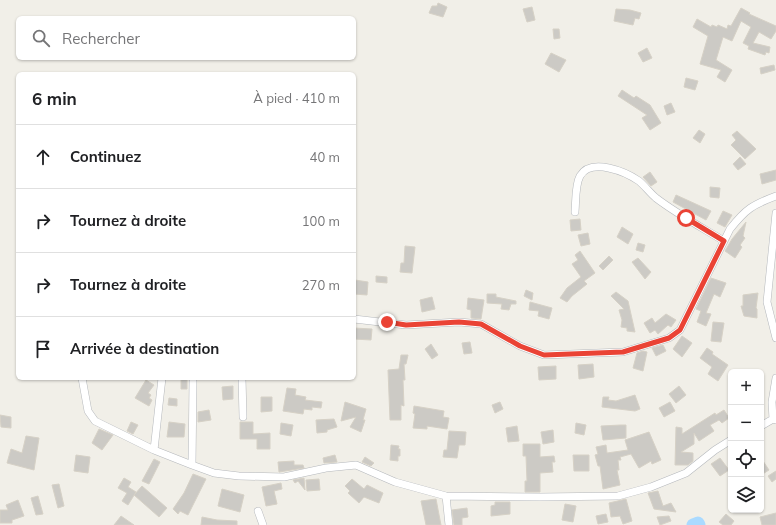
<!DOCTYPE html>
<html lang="fr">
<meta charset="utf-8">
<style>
:root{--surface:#fff;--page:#f6f6f6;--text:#202124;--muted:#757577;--line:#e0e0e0}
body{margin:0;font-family:Mulish,sans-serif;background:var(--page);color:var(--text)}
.controls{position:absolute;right:12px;bottom:12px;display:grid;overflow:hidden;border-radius:6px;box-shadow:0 1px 3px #0004}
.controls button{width:36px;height:36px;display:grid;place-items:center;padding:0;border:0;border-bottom:1px solid var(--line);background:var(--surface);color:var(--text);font:20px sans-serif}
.stop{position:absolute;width:12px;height:12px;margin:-9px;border:3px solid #ea4335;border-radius:50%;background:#fff}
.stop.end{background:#ea4335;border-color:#fff;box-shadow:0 1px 4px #0008}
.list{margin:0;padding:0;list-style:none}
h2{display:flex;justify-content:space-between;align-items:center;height:52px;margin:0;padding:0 16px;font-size:17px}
h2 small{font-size:13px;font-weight:400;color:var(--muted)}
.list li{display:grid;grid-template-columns:26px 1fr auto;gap:12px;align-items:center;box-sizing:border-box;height:64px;padding:0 16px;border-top:1px solid var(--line)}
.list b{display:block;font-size:15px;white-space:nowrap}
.list em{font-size:13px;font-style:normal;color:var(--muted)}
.icon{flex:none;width:22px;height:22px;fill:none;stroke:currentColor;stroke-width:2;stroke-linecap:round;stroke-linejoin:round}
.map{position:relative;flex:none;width:776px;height:525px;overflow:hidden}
.search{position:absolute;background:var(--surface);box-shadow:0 1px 3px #0004;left:16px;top:16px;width:340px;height:44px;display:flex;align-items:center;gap:10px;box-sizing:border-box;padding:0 14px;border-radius:6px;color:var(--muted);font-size:15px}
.panel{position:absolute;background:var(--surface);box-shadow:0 1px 3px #0004;left:16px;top:72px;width:340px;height:308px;border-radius:6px}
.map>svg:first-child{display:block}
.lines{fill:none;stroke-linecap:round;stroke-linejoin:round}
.river{stroke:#aadaff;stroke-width:13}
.building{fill:#cccac5;stroke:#d6d1c6}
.minor-casing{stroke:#b5b8bc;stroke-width:8}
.minor{stroke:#fff;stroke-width:7}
.route{stroke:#ea4335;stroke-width:5}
</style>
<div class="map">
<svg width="776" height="525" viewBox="0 0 776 525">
<rect width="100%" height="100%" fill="#f1efe8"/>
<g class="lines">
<!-- river -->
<path class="river" d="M693,525l5,-2 1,2"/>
</g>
<!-- building -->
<path class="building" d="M438,3l9,4 -4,10 -14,-4 3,-7h5z
M532,7l3,13 -8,2 -4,-13z
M741,8l9,5 -1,1 27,12v5l-5,8 -12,-7 -6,11 17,4 -1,6 -3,-1 -1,3 -17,-6 1,-3 -6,-3 8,-16 -10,-6 -9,20 -9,-4 -7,23 16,10 -7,12 -8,-5 4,-7 -21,-6 8,-28 -15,-9 4,-8 14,8 1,-2 5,2 1,-2 9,4 1,-4 3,1z
M616,9l14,1 11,3 -2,6 -4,-1 -2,7 -19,-4z
M553,29h6l1,9 -6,1z
M647,48l5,10 -9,4 -5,-9z
M551,53l15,7 -7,12 -14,-8z
M774,65l1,5 -14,4 -1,-6z
M686,78l12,3 -3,9 -11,-3z
M622,90l12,8 2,-2 14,9 11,18 -11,7 -8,-12 5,-3 -29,-19z
M671,103l4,9 -8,3 -3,-9z
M699,130l6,4 -5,9 -7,-5z
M737,131l19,18 -11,10 -14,-14 5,-5 -4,-5z
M740,157l6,7 -8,6 -5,-6z
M776,170v10l-14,4 -2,-10z
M650,172l7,10 -6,4 -8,-9z
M710,187l10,1 -1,10 -9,-1z
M676,195l35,16 -5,9 -33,-18z
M723,211l9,4 -7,12 -8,-4z
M580,219l1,11 -10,1 -1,-11z
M746,222l-3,14 2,2 -5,7 2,2 -7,11 -10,-7 7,-12z
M622,227l11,7 -5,10 -11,-7z
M588,233l2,11 -9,2 -3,-11z
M638,243l7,2 -2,7 -7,-2z
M405,246l10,1 -3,26 -12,-1 1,-9h3z
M580,251l15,22 -11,8 3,3 -15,12 -5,6 -7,-4 7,-10 14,-11 -9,-13 6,-4 -3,-5z
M609,256l4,4 -10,10 -4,-4z
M638,258l13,14 -6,7 -13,-17z
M376,276l11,1v6l-11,-1z
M711,278l15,5 -6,14 -6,-3 -8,19 5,1 -5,12 -9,-4 4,-11 -5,-2z
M355,280l13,2 -1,13 -13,-1z
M526,290l7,3 -1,7 -8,-4z
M616,292l12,9 7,31 -8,-1v-3l-6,-1 1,-7 -3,-10 5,-1 -13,-13z
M758,293l-2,15 1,1v9l-13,-2 -3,-10h2v-11z
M487,294h9v3l20,4v3h-5l-2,6 -8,-1 1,-5 -15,-1z
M432,297l3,12 -13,3 -2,-12z
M468,298l16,2 -3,19 -10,-1v-8l-4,-1z
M530,302l22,6 -3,11 -11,-3 1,-5 -10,-1z
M666,314l10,6 -5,7 -3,-2 -10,9 -3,-4 -5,3 -6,-10 8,-5 3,5z
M713,322l11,1 -3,19 -10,-1z
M354,328l18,1 -1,11 -17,-1z
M682,336l10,7 -10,14 -9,-8z
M470,342l2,11 -8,1 -2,-11z
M431,344l7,11 -6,4 -7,-10z
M663,345l3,6 -10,5 -4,-8z
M707,348l6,4 -1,2 16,11 -10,16 -10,-7 4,-7 -12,-9z
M643,351l4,1 -4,19 -10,-3 4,-15z
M401,355h7l-2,9h-2l1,16h-2l1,26 -3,-1v15h-11l-2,-50 11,-1z
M593,364l1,13 -15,2 -1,-14z
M556,366v13l-17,1 -1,-13z
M181,378h6v11h-6z
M146,380l8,5 -6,8 3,2 -2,3 3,2 -3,6 -14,-8z
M233,386v13l-10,1 -1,-13z
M679,386l7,9 -10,8 -7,-9z
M287,388l9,1 -1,6 11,2 -1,3 17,2 -1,6 -9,-1v3l-8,-1 -1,5 -20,-3z
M635,395l5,14 -5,2 -33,-4 1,-10h6l-1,3 8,1z
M261,397h11v14l-11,1z
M169,398l8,1v7l-9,-1z
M345,402l21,7 -3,11h2l-4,12 -11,-5 6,-10 -15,4z
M500,402l3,7 -8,4 -3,-8z
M670,402l5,9 -11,6 -5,-9z
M414,406l30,5 -1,6 6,1 -2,11 -20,-3v3l-14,-1 2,-14 -2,-1z
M209,410l2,10 -13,2v-10z
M724,410l5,8 -7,5 -3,-3 -9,5 4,6 -15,10 -5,-8v11l-13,8 12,1v8l-5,4h-13l1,-38 6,1v6l33,-21 1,2z
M0,415l11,2v11l-10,-1z
M334,419l3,8 -10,3v2l-10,1 -1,-13z
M131,422l7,3 -5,9 -6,-3z
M169,422l16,2 -1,13h-17z
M240,422h13v12l17,-1v16h-13v-10h-17z
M281,423l12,2 -2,11 -11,-2z
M576,423l10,2 -2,10 -9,-2z
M621,425h5v13l-23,2 -2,-14z
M517,426l2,15 -11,1 -2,-14z
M99,429l14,6 -11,15 -10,-7z
M553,430l1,12 -11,2 -2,-12z
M449,431l17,1 -1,13h-6l-2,13 -14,-1 1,-7h3z
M649,432l12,28 -9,4 -1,-3 -12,7 -8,-14 -11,3 1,3h-3l1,10h-2l3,15 -17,4 -3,-23h-2l-3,-11 3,-1 -2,-7 10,-2 1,8 21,-3 -3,-10z
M26,436l13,2 -5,32 -27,-7 4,-14 11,4z
M523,444h17v13l14,-1 1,6h-3l1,10 -13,1v19h-15v-11h2l-1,-25h-3z
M391,445l8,1 -1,3h2v7h-2v5l-8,-1z
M76,455l14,2 -2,16 -14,-2z
M335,455l2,7 -13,1 -1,-5z
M573,455h16v16h-15z
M365,457l9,6 -3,3 -9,-4z
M720,458l9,12 -9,6 -9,-12z
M761,458l8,12 -8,5z
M154,459l6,3 -11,22 -7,-3z
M294,461v4h9l1,3 -25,4 -1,-10z
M776,471v8l-4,3 -4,-6z
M193,474l13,5 -18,36 -8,-4 -2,3 -5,-5 11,-16z
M124,478l7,4 -3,5 8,5 -8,13 -6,-4 5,-8 -9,-5z
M304,478l1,12 -7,-9 -3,2 -2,-3z
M319,479l1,11 -13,1 -1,-11z
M352,479l12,10 3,-4 16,8 -4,10 -15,-6 -5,6 -11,-10 2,-2 -5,-5z
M281,483l1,6 -8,2 3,13 -11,2 -4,-19z
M59,484l5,22 -6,2 -6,-23z
M142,486l25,22 -8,9 -25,-22z
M222,489l22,6 -4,17 -22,-6z
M658,491l5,15 8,-3 5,9 -22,-3 -6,-16z
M38,496l5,18 -7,1 -5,-17z
M436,499l5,26h-15l-5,-24z
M626,499l6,22 -9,3 -3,-8 -9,1 -2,-14z
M18,500l6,16 -12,4v3h-12v-13h8l-2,-5z
M495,502h15v12l-19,2v-10l4,-1z
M565,504l11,2 -3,16 -11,-2z
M467,508l1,9 -6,1v7h-8l-2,-15z
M776,513v12h-14l-2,-8z
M606,514l2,8 -10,2 -2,-8z
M726,514l8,7 -3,4h-8l-4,-3z
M121,516l13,9h-20z
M669,516l2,5 -11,4 -3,-8z
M202,517l15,3 20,1v4h-36z"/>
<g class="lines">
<defs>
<path id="minor" d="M575,212c1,-11 0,-27 5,-36 11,-19 46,-4 59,5 6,5 11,12 17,17 21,16 45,29 68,43
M776,213l-9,89 9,36
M354,319l52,6 53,-3 22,2 39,22 24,9 79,-3 46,-14 11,-8 50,-101c16,-20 22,-24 46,-33
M82,378l6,33 7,10 59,29 38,15 22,8 25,3 45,1 42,-9 30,-3 39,17 51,14 94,1 78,-1 33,-9 35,-14 29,-23 16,-10
M242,378l1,39
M776,378l-4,24 1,17 3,1
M761,426l12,-7
M154,450l8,-72
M192,465l1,-84
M446,496l3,29
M258,511l5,14"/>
</defs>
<!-- minor casing -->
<use href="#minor" class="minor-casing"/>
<!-- minor -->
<use href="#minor" class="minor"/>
</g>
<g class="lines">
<!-- route -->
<path class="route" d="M387,322l19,3 53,-3 22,2 39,22 24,9 79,-3 46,-14 11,-8 44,-89 -38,-23"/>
</g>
</svg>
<div class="controls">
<button>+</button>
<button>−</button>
<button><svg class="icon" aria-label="locate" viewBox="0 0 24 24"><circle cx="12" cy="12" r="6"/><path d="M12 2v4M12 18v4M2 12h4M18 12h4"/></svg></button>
<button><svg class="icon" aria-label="layers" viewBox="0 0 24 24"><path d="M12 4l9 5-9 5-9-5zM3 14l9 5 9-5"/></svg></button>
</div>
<div class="stop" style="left:686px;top:218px"></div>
<div class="stop end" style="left:387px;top:322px"></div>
<div class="search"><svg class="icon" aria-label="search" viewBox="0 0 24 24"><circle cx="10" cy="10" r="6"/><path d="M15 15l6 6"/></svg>Rechercher</div>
<section class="panel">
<h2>6 min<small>À pied · 410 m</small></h2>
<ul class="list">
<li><svg class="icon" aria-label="ahead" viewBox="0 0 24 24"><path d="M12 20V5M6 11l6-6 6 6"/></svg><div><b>Continuez</b></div><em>40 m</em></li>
<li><svg class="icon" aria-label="right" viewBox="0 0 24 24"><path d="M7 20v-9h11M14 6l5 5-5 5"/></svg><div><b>Tournez à droite</b></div><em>100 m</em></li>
<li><svg class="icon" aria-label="right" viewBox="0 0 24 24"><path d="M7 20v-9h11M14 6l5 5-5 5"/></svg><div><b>Tournez à droite</b></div><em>270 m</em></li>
<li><svg class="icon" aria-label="arrive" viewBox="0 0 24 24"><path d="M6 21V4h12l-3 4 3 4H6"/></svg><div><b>Arrivée à destination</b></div></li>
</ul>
</section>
</div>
